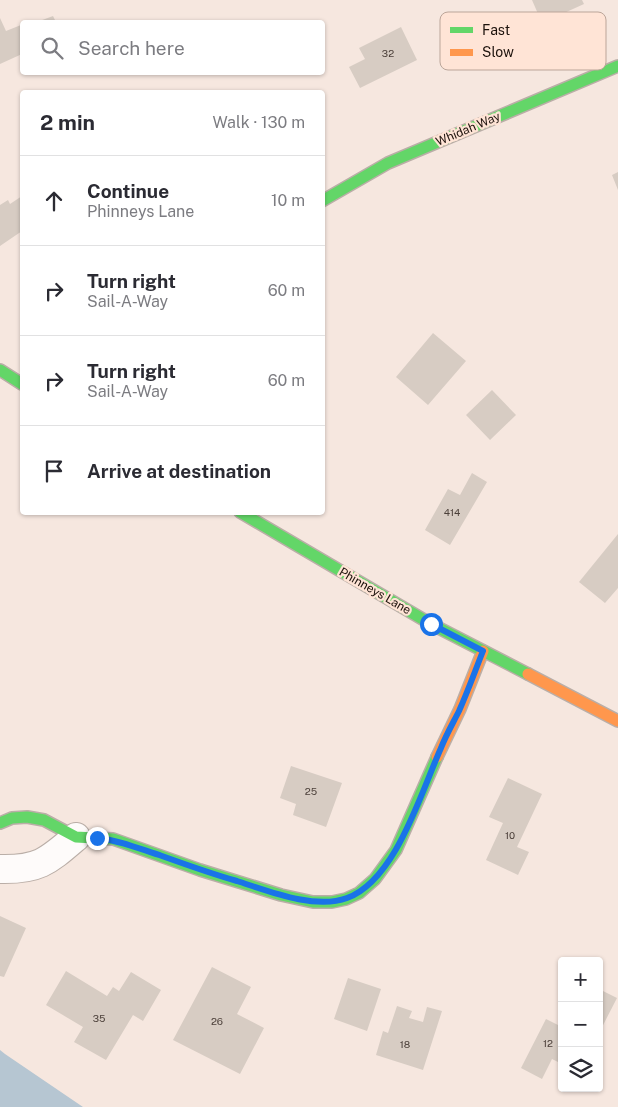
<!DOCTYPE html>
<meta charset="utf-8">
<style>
:root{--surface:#fff;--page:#f7f7f7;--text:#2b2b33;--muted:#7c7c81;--line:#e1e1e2}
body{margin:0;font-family:"Public Sans",sans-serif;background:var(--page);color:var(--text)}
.controls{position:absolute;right:15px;bottom:15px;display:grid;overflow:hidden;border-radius:5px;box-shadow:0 1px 4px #0004}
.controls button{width:45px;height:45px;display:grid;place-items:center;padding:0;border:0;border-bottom:1px solid var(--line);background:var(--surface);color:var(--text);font:25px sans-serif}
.stop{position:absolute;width:15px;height:15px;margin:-11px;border:4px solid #1a73e8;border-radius:50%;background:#fff}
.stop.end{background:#1a73e8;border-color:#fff;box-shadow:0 1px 5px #0008}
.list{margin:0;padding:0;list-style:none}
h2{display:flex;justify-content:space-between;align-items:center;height:65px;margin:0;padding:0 20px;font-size:21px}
h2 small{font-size:16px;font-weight:400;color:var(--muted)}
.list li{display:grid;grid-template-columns:32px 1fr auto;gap:15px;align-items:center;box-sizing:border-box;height:90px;padding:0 20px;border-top:1px solid var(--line)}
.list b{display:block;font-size:19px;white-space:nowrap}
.list p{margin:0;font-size:16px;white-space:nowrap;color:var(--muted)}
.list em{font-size:16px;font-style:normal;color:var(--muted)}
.icon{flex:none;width:28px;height:28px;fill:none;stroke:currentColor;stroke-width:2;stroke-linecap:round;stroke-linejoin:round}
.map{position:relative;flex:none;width:618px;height:1107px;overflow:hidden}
.search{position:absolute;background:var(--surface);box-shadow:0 1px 4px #0004;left:20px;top:20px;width:305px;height:55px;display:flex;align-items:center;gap:12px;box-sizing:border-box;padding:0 18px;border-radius:5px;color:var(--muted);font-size:19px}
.panel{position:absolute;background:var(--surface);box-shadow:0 1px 4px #0004;left:20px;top:90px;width:305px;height:425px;border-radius:5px}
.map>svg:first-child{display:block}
.water{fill:#b6c6d2}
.building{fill:#d7ccc3}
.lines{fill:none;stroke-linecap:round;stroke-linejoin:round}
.street-casing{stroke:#baaea7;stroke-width:30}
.fast-casing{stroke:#baaea7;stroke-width:14}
.slow-casing{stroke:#baaea7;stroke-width:14}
.street{stroke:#fefbfa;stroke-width:28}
.fast{stroke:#63d668;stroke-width:11}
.slow{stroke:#ff974d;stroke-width:11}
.route{stroke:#1a73e8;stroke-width:6}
.labels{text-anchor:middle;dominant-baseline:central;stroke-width:4.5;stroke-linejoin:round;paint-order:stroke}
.number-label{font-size:10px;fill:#4c403a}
.street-label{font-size:12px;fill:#1d120c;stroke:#ffe4d6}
.key{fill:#ffe4d6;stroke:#bba599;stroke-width:1}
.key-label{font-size:14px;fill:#1d120c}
</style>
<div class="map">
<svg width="618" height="1107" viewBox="0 0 618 1107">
<rect width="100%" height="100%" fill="#f6e7df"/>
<!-- water -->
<path class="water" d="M0,1050l5,4 78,53h-83z"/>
<!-- building -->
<path class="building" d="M532,0h50l2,4 -42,19z
M53,16l3,6h-19z
M0,18l6,13 15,-6 1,4v25l-22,10z
M401,27l16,33 -57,28 -11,-21 16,-8 -6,-11z
M618,172v18l-6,-15z
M22,196v35l-22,15v-41l8,-5 2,4z
M433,333l33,28 -38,44 -32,-28z
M492,390l24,25 -26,25 -24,-25z
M472,473l15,9 -37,63 -25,-15 23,-41 12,6z
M618,534v54l-13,15 -26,-21z
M291,766l51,17 -16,44 -33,-12 3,-11 -16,-6z
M508,778l34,16 -25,53 12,5 -11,23 -32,-15 17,-37 -14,-6z
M0,916l26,12 -22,49 -4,-1z
M212,967l39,20 -14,27 27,14 -24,46 -67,-34z
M66,971l41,25 6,-9 6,4 12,-19 30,18 -18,31 -10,-6 -27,45 -32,-18 9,-15 -37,-22z
M348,978l33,11 -14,42 -33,-12z
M599,989l18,9 -18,35z
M397,1006l15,5 -3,7 14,4 4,-15 15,4 -19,59 -47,-15 7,-24 5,2z
M546,1019l16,8v37l-10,-5 -10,20 -21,-11z"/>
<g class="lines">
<defs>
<path id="street" d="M0,869c39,1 48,-8 76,-32"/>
<path id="fast" d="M322,201l66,-38 230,-97
M0,370l22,14
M240,512l191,112 97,50
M0,823l12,-5 15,-1 17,3 32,17 37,2 87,31 81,25 32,7h19l14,-3 13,-6 16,-14 21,-29 41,-93"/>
<path id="slow" d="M528,674l90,47
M437,757l23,-48 23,-58"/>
</defs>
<!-- street casing -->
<use href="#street" class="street-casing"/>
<!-- fast casing -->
<use href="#fast" class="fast-casing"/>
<!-- slow casing -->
<use href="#slow" class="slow-casing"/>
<!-- street -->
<use href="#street" class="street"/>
<!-- fast -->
<use href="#fast" class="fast"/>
<!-- slow -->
<use href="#slow" class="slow"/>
</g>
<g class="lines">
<!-- route -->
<path class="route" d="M97,838c22,2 43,11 65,18 25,9 50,18 75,25 31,10 78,29 110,17 49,-18 74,-106 94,-150 5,-13 12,-25 18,-37 9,-20 16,-40 24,-60l-52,-27"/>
</g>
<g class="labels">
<!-- number labels -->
<g class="number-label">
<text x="388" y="53">32</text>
<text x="452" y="512">414</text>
<text x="311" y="791">25</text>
<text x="510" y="835">10</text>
<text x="99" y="1018">35</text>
<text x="217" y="1021">26</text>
<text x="548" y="1043">12</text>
<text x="405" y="1044">18</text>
</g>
<!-- street labels -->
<g class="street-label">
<text transform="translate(468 129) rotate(-23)">Whidah Way</text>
<text transform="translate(375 591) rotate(30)">Phinneys Lane</text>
</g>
</g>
<!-- legend -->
<rect x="440" y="12" width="166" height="58" rx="8" class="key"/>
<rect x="450" y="27" width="23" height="6" fill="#63d668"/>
<rect x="450" y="49" width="23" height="7" fill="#ff974d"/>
<g class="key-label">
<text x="482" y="35">Fast</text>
<text x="482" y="57">Slow</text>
</g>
</svg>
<div class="controls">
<button>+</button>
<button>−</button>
<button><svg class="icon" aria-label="layers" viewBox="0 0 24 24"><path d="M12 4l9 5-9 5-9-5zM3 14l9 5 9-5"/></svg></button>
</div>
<div class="stop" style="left:431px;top:624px"></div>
<div class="stop end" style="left:97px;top:838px"></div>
<div class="search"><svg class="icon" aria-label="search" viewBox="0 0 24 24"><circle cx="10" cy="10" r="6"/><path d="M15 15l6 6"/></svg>Search here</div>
<section class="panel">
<h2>2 min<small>Walk · 130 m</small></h2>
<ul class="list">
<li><svg class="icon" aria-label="ahead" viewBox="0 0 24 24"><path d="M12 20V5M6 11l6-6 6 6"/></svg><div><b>Continue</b><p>Phinneys Lane</p></div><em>10 m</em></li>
<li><svg class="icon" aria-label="right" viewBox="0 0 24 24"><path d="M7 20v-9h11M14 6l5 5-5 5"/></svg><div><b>Turn right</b><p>Sail-A-Way</p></div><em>60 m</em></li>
<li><svg class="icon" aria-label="right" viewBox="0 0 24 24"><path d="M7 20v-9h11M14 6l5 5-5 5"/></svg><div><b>Turn right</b><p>Sail-A-Way</p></div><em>60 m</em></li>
<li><svg class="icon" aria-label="arrive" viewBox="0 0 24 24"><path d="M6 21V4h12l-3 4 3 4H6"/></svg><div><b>Arrive at destination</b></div></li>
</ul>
</section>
</div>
